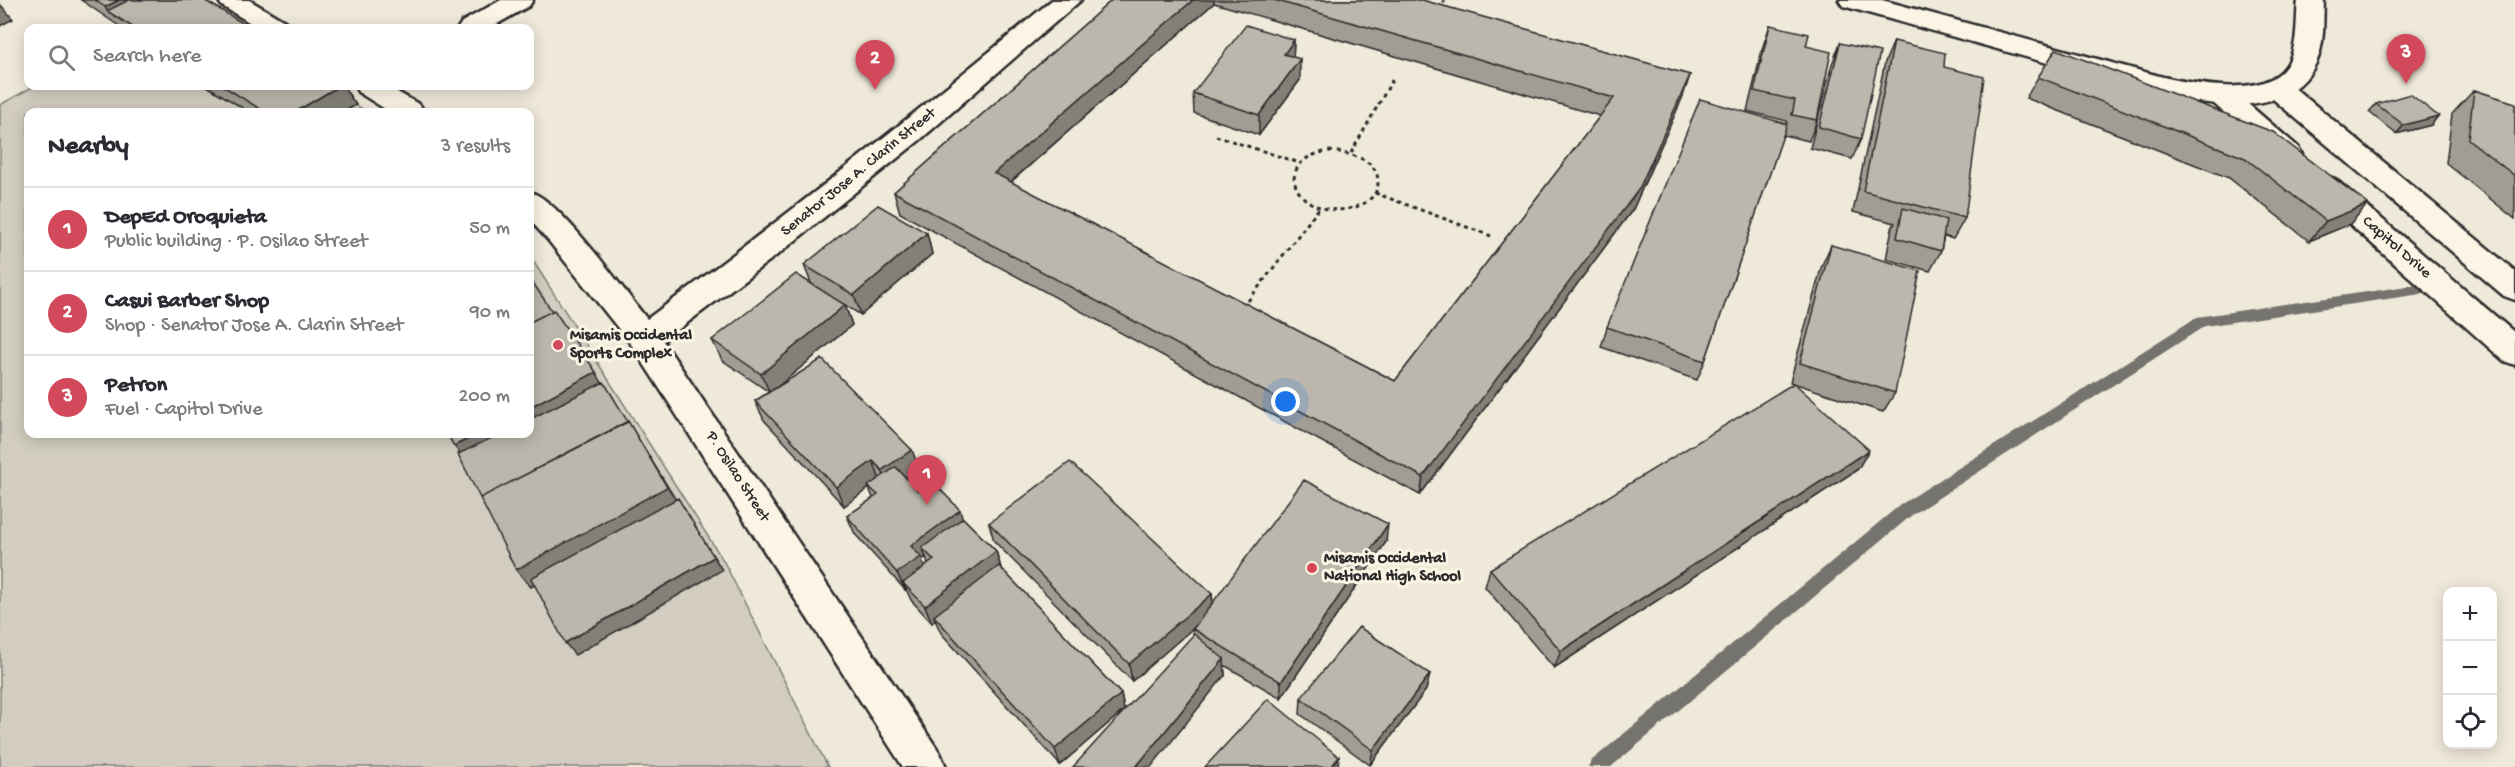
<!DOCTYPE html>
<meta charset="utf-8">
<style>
:root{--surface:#fff;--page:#f2f2f3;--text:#2b2b33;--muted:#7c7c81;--line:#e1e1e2;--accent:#d1495b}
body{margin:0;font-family:"Gochi Hand",sans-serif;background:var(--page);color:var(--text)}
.controls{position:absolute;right:18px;bottom:18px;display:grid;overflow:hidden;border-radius:12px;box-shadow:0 3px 15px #0003}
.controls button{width:54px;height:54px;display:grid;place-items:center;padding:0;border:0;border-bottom:2px solid var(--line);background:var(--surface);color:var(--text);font:30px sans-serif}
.you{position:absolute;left:1286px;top:402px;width:21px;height:21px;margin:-15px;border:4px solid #fff;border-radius:50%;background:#1a73e8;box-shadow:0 0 0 9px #1a73e833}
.badge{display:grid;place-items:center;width:39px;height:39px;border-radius:50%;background:var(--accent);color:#fff;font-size:20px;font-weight:700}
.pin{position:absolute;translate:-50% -50px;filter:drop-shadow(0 2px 3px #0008)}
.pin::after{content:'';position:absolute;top:32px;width:21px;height:18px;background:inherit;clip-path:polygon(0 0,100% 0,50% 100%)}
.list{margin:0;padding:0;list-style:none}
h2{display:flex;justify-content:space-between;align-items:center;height:78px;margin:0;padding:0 24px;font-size:26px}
h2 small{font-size:20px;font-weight:400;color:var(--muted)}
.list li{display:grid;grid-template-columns:39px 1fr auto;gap:18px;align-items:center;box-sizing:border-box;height:84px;padding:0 24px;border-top:2px solid var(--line)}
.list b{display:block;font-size:22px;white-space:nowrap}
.list p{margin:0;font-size:20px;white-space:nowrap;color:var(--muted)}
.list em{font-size:20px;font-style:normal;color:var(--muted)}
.icon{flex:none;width:33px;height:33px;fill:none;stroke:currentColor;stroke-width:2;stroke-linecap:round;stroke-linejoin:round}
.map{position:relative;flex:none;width:2515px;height:767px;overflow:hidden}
.search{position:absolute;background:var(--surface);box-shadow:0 3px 15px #0003;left:24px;top:24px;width:510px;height:66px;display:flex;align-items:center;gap:15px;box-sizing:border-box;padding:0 21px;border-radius:12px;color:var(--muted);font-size:22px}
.panel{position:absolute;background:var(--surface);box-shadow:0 3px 15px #0003;left:24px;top:108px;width:510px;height:330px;border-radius:12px}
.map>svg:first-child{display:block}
.green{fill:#d2cdc0;stroke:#7e7c76;stroke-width:1.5}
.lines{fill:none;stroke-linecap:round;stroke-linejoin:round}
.stream{fill:#75736d;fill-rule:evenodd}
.minor-casing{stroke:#2b2b2b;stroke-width:5}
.major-casing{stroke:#2b2b2b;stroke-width:5}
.path{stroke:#2b2b2b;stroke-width:3;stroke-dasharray:4 4;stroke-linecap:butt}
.minor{fill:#fcf5e5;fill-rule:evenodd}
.major{fill:#fcf5e5;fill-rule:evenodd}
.wall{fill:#a29d94;stroke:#2b2b2b;stroke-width:1.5;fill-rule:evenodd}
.shaded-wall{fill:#848078;stroke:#2b2b2b;stroke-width:1.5}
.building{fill:#bcb7ac;stroke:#2b2b2b;stroke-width:1.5}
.poi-dot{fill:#d1495b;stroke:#fcf5e5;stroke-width:2}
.labels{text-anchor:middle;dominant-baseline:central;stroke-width:6;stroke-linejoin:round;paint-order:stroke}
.street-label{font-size:16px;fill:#2b2b2b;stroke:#fcf5e5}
.poi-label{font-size:16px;font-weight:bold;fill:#2b2b2b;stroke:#fcf5e5;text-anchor:start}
</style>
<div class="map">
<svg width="2515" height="767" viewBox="0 0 2515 767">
<rect width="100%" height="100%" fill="#efe9da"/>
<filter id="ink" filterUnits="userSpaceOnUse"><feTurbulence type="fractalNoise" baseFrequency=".0167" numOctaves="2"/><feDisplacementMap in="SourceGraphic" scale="12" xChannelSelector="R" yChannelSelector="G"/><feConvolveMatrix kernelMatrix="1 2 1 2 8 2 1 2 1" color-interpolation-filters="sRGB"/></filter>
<g filter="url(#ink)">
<!-- green -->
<path class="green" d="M34,86h293l40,26h-339v322h502v-178l193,304 105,207h-828v-662z"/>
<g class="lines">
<!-- stream -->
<path class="stream" d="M2421,284l7,5 -7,5 -216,32 -293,189 -301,252h-23l3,-6 309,-256 297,-188z"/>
<defs>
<path id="minor" d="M218,0h31l37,22 4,6h-31l-37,-22z
M501,0h32l-4,6 -39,22h-32l4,-6z
M1052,0h29l-160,139 -140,113 -118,89 277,412 6,14h-43l-270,-420 -85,-107 -18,-20v-28c28,6 95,100 117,127 139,-102 273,-209 405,-319z
M2276,78l10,3 229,190v29l-11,-4 -238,-203 -4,-6 4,-6z
M355,86h32l33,19 4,7h-34l-32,-20z
M2222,87l10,3 66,57 4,7 -4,7 -10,3 -10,-3 -66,-59 -4,-6 4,-6z
M2325,176l10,3 180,154v32l-11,-4 -189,-168 -5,-7 5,-7z"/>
<path id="major" d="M1839,0h43l281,77c33,7 110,24 127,-18 8,-18 6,-40 8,-59h26c-1,20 1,44 -8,63 -27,56 -105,43 -154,32l-319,-89z"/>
</defs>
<!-- minor casing -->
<use href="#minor" class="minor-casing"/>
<!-- major casing -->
<use href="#major" class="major-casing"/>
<!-- path -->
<path class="path" d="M1439,10l6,-10
M1216,136l84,27
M1329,151c18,2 50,7 49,32 0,6 -3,12 -8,16 -22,19 -70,13 -76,-19 1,-20 18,-26 35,-29z
M1351,153l43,-76
M1375,193l116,43
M1248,301l72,-94"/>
<!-- minor -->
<use href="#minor" class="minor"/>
<!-- major -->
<use href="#major" class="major"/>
</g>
<!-- wall -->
<path class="wall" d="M81,0h123l47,28h-130l-2,-2z
M1112,0h310l268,75 -7,21 -50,113 -213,286 -520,-282 -6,-21zM1214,3l386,113 -205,265 -384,-199z
M1770,25l36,21 11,74 -8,21 -26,-6 -78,226 -8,19 -96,-33 6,-20 179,-203 1,-3 -40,-10 16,-65z
M1294,40l-1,17 7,23 -41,55 -65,-22 -1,-20z
M1894,41l50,26 21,151 -12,21 -9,-3 -3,15 -11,20 -44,-12 6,-31 3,-5 -42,-11 32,-150z
M1840,43l21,96 -9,20 -42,-11 22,-84z
M2038,77l235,55 77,92 -41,17 -80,-63 -203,-80z
M207,86h136l13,19 -13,7h-94z
M2474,90l41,13v116l-69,-56 6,-49z
M2376,104l62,12 -7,9 -35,9 -27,-22z
M927,233l5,21 -71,61 -16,-10 7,20 -75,62 142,81 -13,9 12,14 45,27 33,33 5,17 120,126 3,16 -64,55 -119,-132 -6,-13 -3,3 -21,-23 -5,-11 -1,1 -50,-56 -8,-18 26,-18 -4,-10 -25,18 -80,-86 -9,-19 14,-9 -47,-32 -10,-20 99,-57 -7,-18zM926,557l2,7 -4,3 -2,-7z
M1831,245l64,148 -12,19 -93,-30 32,-117z
M1858,469l-304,199 -69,-81 5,-18z
M989,523l223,71 1,9 173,-61 -105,156 -57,-33 1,10 -32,-40v-6l2,-3 -63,55 -138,-140z
M1430,674l-4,16 -56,75 -70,-51 1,-16z"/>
<!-- shaded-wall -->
<path class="shaded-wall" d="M119,0h55l-65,13 -4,-6z
M1193,0h21v3l-216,190 -4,-20z
M0,4l13,15 -13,7z
M1294,40l-1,21 -9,-7z
M1300,59v21l-41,55v-20z
M1690,75l-7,21 -50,113 -213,286 3,-18z
M339,86h4l13,19 -13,7h-48z
M2438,116l-7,9 -35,9 8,-9z
M2368,204l-18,20 -41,17 17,-20z
M927,233l5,21 -71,61 -7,-20z
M845,305l7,20 -82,68 -9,-19z
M596,372l11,20 -77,41v-26z
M628,422l51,83 -148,82 -15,-17 -25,-58z
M478,434h50l-59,30 -15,-18z
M912,450l7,18 -30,21 -7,-19z
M1869,450l-11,19 -304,199 7,-17z
M873,461l7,19 -36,26 -8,-19z
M960,510l6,19 -44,19 4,9 -4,3 5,14 -24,9 3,6 -1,1 -8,-17 14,-27z
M1388,524l-2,18 -105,156v-16z
M996,551l5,18 -67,47 1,4 -3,3 -7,-17z
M714,557l8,13 -147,85 -10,-12z
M1212,594l1,17 -81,70 -3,-17z
M1224,659l1,16 -74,92h-15z
M1430,674l-4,16 -56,75 3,-15z
M1121,694l3,16 -64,55 -5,-16z
M1339,757l-1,10h-7z"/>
<!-- building -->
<path class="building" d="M95,0h24l-14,7z
M129,0h75l47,28h-117l-27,-17z
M1112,0h81l-199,173 401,208 219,-283 -340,-98h148l268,75 -51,114 -216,288 -529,-285z
M1246,25l48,15 -10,14 16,5 -41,56 -66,-22z
M1770,25l39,9 -3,12 25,6 -14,68 -25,-5 3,-15 -41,-9z
M1894,41l51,12 -1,14 40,10 -19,141 -102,-27z
M1840,43l40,9 -19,87 -42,-12z
M2056,49l217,83 95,72 -42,17 -81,-63 -207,-81z
M223,86h116l-44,26h-30z
M2474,90l41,13v73l-47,-37z
M2410,94l28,22 -34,9 -28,-21z
M1700,99l87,25 -82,237 -98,-34z
M878,205l49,28 -73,62 -50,-30z
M1903,208l43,12 -5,31 -44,-13z
M1831,245l89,26 -25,122 -95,-30z
M796,274l49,31 -84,69 -49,-34z
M533,283l19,28 -22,11v-38z
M554,310l42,62 -66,35v-85z
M822,359l90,91 -30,20 -9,-9 -37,26 -81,-86z
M604,382l24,40 -148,76 -22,-44 42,-20h30v-15z
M1794,383l75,67 -308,201 -71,-82z
M628,421l39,66 -151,83 -36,-72z
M447,434h31l-24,12z
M1070,462l142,132 -83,70 -140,-141z
M896,467l22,24 14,-10 28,29 -49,36 10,11 -24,16 -50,-57 31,-21 -10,-9z
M1304,480l84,44 -107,158 -88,-53z
M678,498l36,59 -149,86 -34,-65z
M963,518l33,33 -71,55 -22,-23 31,-23 -12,-12z
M999,566l122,128 -66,55 -121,-133z
M1359,627l71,47 -57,76 -72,-52z
M1194,634l30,25 -88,108h-63z
M1268,699l71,58 -8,10h-126z"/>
</g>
<!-- markers -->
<g class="poi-dot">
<circle cx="558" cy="345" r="6"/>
<circle cx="1312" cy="568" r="6"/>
</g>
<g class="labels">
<!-- street labels -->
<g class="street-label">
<text transform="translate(859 173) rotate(-39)">Senator Jose A. Clarin Street</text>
<text transform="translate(2396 248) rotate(41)">Capitol Drive</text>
<text transform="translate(737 477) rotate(57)">P. Osilao Street</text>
</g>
<!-- poi labels -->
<g class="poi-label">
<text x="570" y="336">Misamis Occidental<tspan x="570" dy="18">Sports Complex</tspan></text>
<text x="1324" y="559">Misamis Occidental<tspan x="1324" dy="18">National High School</tspan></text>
</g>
</g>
</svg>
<div class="controls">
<button>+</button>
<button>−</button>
<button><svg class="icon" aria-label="locate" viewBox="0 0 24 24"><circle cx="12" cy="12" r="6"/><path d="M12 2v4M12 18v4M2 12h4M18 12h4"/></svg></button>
</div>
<div class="you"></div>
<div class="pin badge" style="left:927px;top:505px">1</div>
<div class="pin badge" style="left:875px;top:90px">2</div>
<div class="pin badge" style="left:2406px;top:84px">3</div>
<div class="search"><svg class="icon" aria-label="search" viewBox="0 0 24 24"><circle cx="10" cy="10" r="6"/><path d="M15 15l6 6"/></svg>Search here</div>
<section class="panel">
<h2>Nearby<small>3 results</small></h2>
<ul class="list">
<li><span class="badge">1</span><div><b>DepEd Oroquieta</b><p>Public building · P. Osilao Street</p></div><em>50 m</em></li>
<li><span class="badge">2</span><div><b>Casui Barber Shop</b><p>Shop · Senator Jose A. Clarin Street</p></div><em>90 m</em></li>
<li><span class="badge">3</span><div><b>Petron</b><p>Fuel · Capitol Drive</p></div><em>200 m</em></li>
</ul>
</section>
</div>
